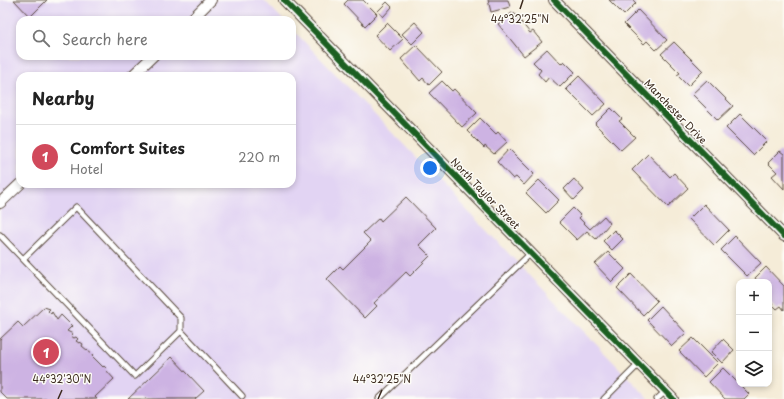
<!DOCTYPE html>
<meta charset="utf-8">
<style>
:root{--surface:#fff;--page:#f6f6f6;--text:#222;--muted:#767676;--line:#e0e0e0;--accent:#d1495b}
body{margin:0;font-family:"Playpen Sans",sans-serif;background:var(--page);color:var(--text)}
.controls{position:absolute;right:12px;bottom:12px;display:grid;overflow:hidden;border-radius:8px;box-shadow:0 2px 6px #0003}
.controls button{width:36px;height:36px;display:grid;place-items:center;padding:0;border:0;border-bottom:1px solid var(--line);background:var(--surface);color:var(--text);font:20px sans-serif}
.you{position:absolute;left:430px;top:168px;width:14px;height:14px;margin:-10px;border:3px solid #fff;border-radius:50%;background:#1a73e8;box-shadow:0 0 0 6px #1a73e833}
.badge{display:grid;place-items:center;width:26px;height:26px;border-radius:50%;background:var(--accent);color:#fff;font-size:13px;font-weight:700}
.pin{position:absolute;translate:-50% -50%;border:2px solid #fff;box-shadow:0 1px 4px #0006}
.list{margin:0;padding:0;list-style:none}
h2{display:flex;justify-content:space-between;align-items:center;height:52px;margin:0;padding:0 16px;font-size:17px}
h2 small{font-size:13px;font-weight:400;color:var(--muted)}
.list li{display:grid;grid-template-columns:26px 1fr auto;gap:12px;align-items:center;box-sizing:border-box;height:64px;padding:0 16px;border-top:1px solid var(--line)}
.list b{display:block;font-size:15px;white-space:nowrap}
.list p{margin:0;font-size:13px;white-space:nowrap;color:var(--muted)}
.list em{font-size:13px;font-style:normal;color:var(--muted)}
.icon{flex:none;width:22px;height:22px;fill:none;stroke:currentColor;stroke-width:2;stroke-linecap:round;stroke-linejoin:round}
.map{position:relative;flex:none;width:784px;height:399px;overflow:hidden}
.search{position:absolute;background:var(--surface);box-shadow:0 2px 6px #0003;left:16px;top:16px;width:280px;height:44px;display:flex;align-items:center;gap:10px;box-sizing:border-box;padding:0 14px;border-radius:12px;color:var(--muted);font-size:15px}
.panel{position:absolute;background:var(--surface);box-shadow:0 2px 6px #0003;left:16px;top:72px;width:280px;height:116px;border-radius:12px}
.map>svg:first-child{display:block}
.built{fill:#e2d4f3;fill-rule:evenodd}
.building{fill:#cdb3e3}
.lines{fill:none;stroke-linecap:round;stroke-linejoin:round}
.lane-casing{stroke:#57473a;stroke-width:7}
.street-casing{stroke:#57473a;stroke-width:12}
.lane{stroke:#fff;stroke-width:5}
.street{stroke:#fff;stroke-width:10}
.cycleway-casing{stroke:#fdfcf7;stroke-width:8}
.cycleway{stroke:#1b5e20;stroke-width:6}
.ticks{fill:none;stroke:#3b2a1e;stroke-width:1.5}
.labels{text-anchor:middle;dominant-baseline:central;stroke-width:3;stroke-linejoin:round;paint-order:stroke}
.street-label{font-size:10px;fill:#3b2a1e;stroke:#fdfcf7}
.ticks-label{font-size:10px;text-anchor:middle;fill:#3b2a1e;stroke:#fdfcf7;stroke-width:3;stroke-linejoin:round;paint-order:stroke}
</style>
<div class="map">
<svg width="784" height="399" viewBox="0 0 784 399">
<rect width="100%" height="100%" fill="#fdfcf7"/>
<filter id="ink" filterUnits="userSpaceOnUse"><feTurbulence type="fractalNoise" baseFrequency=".025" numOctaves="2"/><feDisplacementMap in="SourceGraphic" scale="8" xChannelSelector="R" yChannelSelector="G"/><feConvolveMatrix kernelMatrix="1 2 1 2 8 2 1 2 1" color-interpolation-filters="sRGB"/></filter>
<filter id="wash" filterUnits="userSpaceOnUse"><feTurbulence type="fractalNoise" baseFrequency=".012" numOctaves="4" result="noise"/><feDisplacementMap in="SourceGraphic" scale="16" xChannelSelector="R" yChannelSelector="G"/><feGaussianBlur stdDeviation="0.9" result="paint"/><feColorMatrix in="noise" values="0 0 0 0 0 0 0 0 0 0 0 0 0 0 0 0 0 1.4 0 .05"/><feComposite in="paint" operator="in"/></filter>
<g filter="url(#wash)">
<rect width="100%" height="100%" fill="#f5ecd8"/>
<!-- built -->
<path class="built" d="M0,0h264l19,20h-263v36h272v-27l357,370h-649zM20,76h272v108h-272z"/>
<g id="blocks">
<!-- building -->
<path class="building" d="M14,0h33l-17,17z
M348,0h15l14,14 -12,12 -21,-22z
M488,0h20l2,7 -19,5z
M609,0h24l3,3 -12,12z
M387,2l5,5 -9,10 -5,-6z
M638,10l29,30 -11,10 -9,-9 -3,3 -20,-20z
M513,12l17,21 3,-2 9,11 -18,14 -26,-32z
M415,22l9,10 -12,12 -10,-10z
M387,23l16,16 -13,12 -15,-16z
M674,42l29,29 -15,15 -11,-11 3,-2 -19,-19z
M416,45l26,27 -13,13 -6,-7 -3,3 -19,-22z
M547,49l14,15 3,-3 11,11 -15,15 -11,-10 -4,5 -7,-8 3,-4 -8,-8z
M579,76l27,28 -13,12 -27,-27z
M707,80l26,26 -15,14 -26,-26z
M442,81l10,10 2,-2 23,24 -15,14 -33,-34z
M611,108l11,11 -3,2 16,16 -14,13 -26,-26z
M740,114l27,27 -14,14 -27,-27z
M480,118l16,16 2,-2 9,10 -13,12 -9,-8 -1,2 -17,-17z
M509,149l25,25 -10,11 -8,-8 -3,2 -16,-17z
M780,151l4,3v35l-12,-13 5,-4 -9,-9z
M648,154l22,23 4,-4 14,15 -20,19 -36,-37z
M574,179l10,11 -10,10 -10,-11z
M539,180l20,20 -13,13 -20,-20z
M406,197l30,31 -17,17 11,11 -20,20 -4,-4 -32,31 3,3 -12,12 -38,-39 13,-13 3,3 28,-28 -8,-8 16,-15 2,3z
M704,204l25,26 -15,15 -25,-26z
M573,208l8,8 -2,2 11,11 14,-13 6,7 -14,16 -9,-8 -10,9 -18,-18z
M614,230l9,9 -11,11 -9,-9z
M735,236l26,27 -14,13 -26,-26z
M608,252l17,17 -13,13 -17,-18z
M766,267l18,19v24l-3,-4 -4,3 -8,-8v-19h-11l-3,-4z
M631,274l26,27 -14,14 -26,-27z
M661,306l25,27 -14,13 -25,-26z
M44,307l6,2 -2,2 3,3 1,-2 5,8 4,-5 11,11 -5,5 6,3 -2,2 3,2 2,-1 2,2 -2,2 3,2 1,-1 3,2 -1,2 11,9 -1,1 11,11 1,-1 3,3 -1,1 8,9 -19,18 2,2h-90l-7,-7v-53l18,-17 5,5z
M693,338l25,25 -14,14 -25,-26z
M723,339l11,11 -12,13 -11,-11z
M172,357l32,34 -9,8h-67z
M723,368l26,26 -5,5h-19l-16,-17z"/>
</g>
</g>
<g filter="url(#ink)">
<use href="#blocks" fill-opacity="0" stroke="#57473a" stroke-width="1"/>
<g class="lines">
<defs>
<path id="lane" d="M0,235l135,141 46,-45 61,65
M23,259l53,-52 105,111v13
M379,399l152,-146
M604,399l35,-35
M657,399l9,-8"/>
<path id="street" d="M284,0l389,399
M554,0l230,236
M191,20l20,-20
M132,76l21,-20
M0,203l20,-19"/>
</defs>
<!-- lane casing -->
<use href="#lane" class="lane-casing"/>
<!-- street casing -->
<use href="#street" class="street-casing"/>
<!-- lane -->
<use href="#lane" class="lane"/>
<!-- street -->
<use href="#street" class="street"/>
<defs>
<path id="cycleway" d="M284,0l389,399
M554,0l230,236"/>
</defs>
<!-- cycleway casing -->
<use href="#cycleway" class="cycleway-casing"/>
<!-- cycleway -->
<use href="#cycleway" class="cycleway"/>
</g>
</g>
<!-- ticks -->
<path class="ticks" d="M520,9l3,-9M58,399l4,-9M378,399l4,-9"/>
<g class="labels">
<!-- street labels -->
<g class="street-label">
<text transform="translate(676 111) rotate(46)">Manchester Drive</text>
<text transform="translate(486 193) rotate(46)">North Taylor Street</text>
</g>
</g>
<g class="ticks-label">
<text x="520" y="23">44°32'25"N</text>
<text x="62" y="383">44°32'30"N</text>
<text x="382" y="383">44°32'25"N</text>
</g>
</svg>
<div class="controls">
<button>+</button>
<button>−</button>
<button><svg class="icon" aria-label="layers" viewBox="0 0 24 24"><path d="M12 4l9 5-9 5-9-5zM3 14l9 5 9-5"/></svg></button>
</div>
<div class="you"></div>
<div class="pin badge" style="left:46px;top:352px">1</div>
<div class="search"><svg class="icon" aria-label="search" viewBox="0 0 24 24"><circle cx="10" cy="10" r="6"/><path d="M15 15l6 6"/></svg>Search here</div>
<section class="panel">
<h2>Nearby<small></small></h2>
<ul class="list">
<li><span class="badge">1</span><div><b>Comfort Suites</b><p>Hotel</p></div><em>220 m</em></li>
</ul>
</section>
</div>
